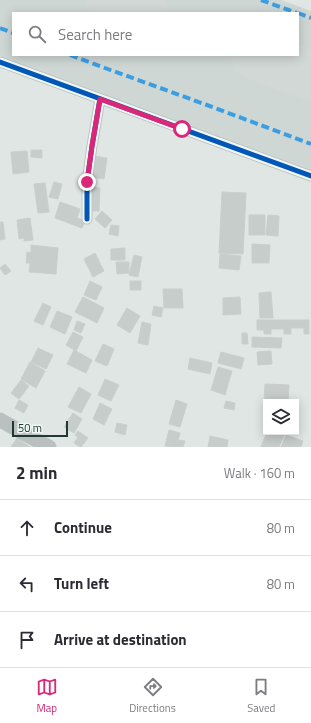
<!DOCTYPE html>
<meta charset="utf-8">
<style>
:root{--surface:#fff;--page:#f2f2f3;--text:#2b2b33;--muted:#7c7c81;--line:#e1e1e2;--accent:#db2777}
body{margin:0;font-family:"Titillium Web",sans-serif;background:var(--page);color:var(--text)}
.controls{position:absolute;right:12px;bottom:12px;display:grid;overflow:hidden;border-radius:0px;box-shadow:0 2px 10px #0003}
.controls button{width:36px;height:36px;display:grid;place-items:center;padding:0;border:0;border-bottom:1px solid var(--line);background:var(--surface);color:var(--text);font:20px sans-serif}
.scale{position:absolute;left:12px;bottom:10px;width:56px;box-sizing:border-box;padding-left:4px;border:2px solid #203733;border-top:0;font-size:11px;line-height:14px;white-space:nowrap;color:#203733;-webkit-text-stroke:3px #edf6f2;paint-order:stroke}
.stop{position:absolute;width:12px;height:12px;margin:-9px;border:3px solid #db2777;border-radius:50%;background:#fff}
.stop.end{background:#db2777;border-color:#fff;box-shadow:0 1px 4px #0008}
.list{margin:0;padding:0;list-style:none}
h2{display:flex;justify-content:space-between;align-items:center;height:52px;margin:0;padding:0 16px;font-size:17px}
h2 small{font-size:13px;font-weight:400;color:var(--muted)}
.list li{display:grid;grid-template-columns:26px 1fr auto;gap:12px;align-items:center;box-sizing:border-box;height:56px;padding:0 16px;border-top:1px solid var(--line)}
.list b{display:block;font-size:15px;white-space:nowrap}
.list em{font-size:13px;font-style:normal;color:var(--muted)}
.icon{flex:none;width:22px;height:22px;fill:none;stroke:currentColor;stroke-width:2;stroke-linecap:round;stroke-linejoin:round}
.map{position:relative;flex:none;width:311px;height:447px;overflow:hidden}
.search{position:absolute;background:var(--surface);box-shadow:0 2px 10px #0003;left:12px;right:12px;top:12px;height:44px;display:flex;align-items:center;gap:10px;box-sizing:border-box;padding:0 14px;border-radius:0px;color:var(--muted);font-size:15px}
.sheet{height:220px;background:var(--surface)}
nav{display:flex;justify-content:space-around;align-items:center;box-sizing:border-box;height:56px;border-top:1px solid var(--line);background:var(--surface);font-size:11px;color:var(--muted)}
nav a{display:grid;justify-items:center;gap:2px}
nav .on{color:var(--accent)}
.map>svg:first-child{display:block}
.built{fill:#ced7d4;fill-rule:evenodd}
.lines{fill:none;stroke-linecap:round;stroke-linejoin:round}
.runway{stroke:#d2d8d6;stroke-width:50}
.building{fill:#c7cdcb;stroke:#c9cfcd}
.minor-casing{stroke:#bdc3c1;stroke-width:11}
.highway-casing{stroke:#bbc3c1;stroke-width:15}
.minor{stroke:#fafbfb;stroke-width:9}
.highway{stroke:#b9c0bf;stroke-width:13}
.quiet{stroke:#3c9ee2;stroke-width:4;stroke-dasharray:8 4;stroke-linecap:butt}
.cycleway-casing{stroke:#edf6f2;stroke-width:8}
.cycleway{stroke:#0057b8;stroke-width:5}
.route{stroke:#db2777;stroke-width:5}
</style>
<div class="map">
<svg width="311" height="447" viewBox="0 0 311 447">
<rect width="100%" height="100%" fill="#e0e6e4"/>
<!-- built -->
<path class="built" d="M0,0h281l30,11v161l-311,-116zM13,13h285v42h-285z"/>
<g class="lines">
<!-- runway -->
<path class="runway" d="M110,0l34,13
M256,55l55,21"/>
</g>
<!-- building -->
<path class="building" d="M31,150h11v8l-11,-1z
M27,151l2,21 -16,2 -2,-22z
M94,156l13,2 -3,21 -13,-2z
M54,182l8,2 -4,15 -9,-2z
M45,183l4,29 -11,1 -4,-29z
M91,187l9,1 -1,23h-9z
M222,192l24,1 -3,61 -24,-1z
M60,202l20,7 -3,9 8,3 -3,7 -27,-10z
M102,211l10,9 -7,8 -10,-9z
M249,215h16v20h-16z
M268,215l11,1 -1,20 -12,-1z
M30,218l3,22 -9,1v-3l-5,1 -2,-19z
M0,222h3l2,17 -5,1z
M111,225l8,1 -1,10 -9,-2z
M252,244l18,1 -1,18h-17z
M31,245l27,3 -2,26 -27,-2 1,-9h-4l1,-11 4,1z
M125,248v12h-14v-11z
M95,253l9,18 -11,6 -9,-18z
M220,254l21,2 -2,14 -20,-2z
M134,255l8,2 -4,20 -9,-2z
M116,262h13v11l-12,1z
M5,264l6,7 -6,4 -5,-7z
M90,281l12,6 -6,13 -12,-5z
M130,281h11v9h-11z
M163,289h19l1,19h-19z
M271,292l2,26h-13l-1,-25z
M83,297l21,11 -7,15 -22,-11z
M240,297l1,17 -18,1v-17z
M43,303l8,4 -8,18 -9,-4z
M154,306l9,2 -2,9 -9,-2z
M127,308l13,8 -10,17 -13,-8z
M57,311l15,6 -7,17 -15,-7z
M257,320h52v14h-5v-6h-13v6h-7v-5h-13v5h-7v-4h-7z
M77,321l8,3 -4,9 -7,-3z
M142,322l9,2 -3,21 -10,-2z
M73,332l10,5 -7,14 -10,-6z
M242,333h5l1,11h-6z
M252,337l30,1 -1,10 -29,-1z
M103,344l11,5 -7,17 -12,-5z
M38,348l15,7 -7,14 -15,-7z
M74,350l18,10 -6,13 -19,-9z
M271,351l1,13 -14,1 -1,-13z
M221,352l23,6 -3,11 -23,-6z
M190,358l22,5 -2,11 -22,-5z
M30,362l15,9 -9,17 -15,-9z
M218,367l14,4 -7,24 -14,-5z
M105,379l14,6 -8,16 -13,-6z
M21,380l8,6 -10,13 -8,-6z
M265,384l24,1 -1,17h-22v2h-2z
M79,387l12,7 -10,19 -13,-6z
M19,400l9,5 -4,8 -9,-5z
M176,400l11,4 -7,23 -11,-3z
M226,401l9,2 -1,7 -10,-2z
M100,403l12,6 -8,16 -11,-6z
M73,413l9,6 -8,14 -10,-6z
M117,423l10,2 -2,10 -10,-3z
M169,430l11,3 -2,7 7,1 -2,6 -18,-1z
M78,431l10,7 -7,9h-1l-6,-4 4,-6 -3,-2z
M267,432h8l9,3 -5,12h-18z
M286,435l17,6 -2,6h-20z
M210,436l18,4 -1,7h-19z
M17,438l13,9h-19z"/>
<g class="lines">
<defs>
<path id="minor" d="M0,62l311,114
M87,219v-37l5,-36 8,-47"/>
<path id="highway" d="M0,420l49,27"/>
</defs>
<!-- minor casing -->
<use href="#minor" class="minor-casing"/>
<!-- highway casing -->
<use href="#highway" class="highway-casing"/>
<!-- minor -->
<use href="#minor" class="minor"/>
<!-- highway -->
<use href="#highway" class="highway"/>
<!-- quiet -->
<path class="quiet" d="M261,0l36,13
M298,13l13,5
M0,28l13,5
M70,55l35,13 102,37 104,39"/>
<defs>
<path id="cycleway" d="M0,62l311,114
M87,219v-37l5,-36 8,-47"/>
</defs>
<!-- cycleway casing -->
<use href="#cycleway" class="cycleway-casing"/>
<!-- cycleway -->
<use href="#cycleway" class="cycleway"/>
</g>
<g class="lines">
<!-- route -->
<path class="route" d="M87,182l5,-36 8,-47 82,30"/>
</g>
</svg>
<div class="controls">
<button><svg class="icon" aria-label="layers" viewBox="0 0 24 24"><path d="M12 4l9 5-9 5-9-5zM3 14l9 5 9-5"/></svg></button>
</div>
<div class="scale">50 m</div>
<div class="stop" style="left:182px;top:129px"></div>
<div class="stop end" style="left:87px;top:182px"></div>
<div class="search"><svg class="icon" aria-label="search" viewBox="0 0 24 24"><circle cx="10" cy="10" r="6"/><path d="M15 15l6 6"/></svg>Search here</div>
</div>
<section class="sheet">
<h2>2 min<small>Walk · 160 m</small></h2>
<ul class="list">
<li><svg class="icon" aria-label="ahead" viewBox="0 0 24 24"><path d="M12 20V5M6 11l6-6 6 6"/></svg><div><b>Continue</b></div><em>80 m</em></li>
<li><svg class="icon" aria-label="left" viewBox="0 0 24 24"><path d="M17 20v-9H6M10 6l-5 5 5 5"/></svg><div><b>Turn left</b></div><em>80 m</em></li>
<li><svg class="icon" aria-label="arrive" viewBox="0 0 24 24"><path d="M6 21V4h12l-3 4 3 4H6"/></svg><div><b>Arrive at destination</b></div></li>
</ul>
</section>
<nav>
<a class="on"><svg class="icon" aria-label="map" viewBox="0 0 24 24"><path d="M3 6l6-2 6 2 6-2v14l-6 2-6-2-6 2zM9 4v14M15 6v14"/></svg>Map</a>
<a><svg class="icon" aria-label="directions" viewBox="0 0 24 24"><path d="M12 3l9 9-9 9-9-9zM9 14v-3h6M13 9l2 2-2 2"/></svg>Directions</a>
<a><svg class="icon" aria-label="saved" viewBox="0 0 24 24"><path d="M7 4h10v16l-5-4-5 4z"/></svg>Saved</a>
</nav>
